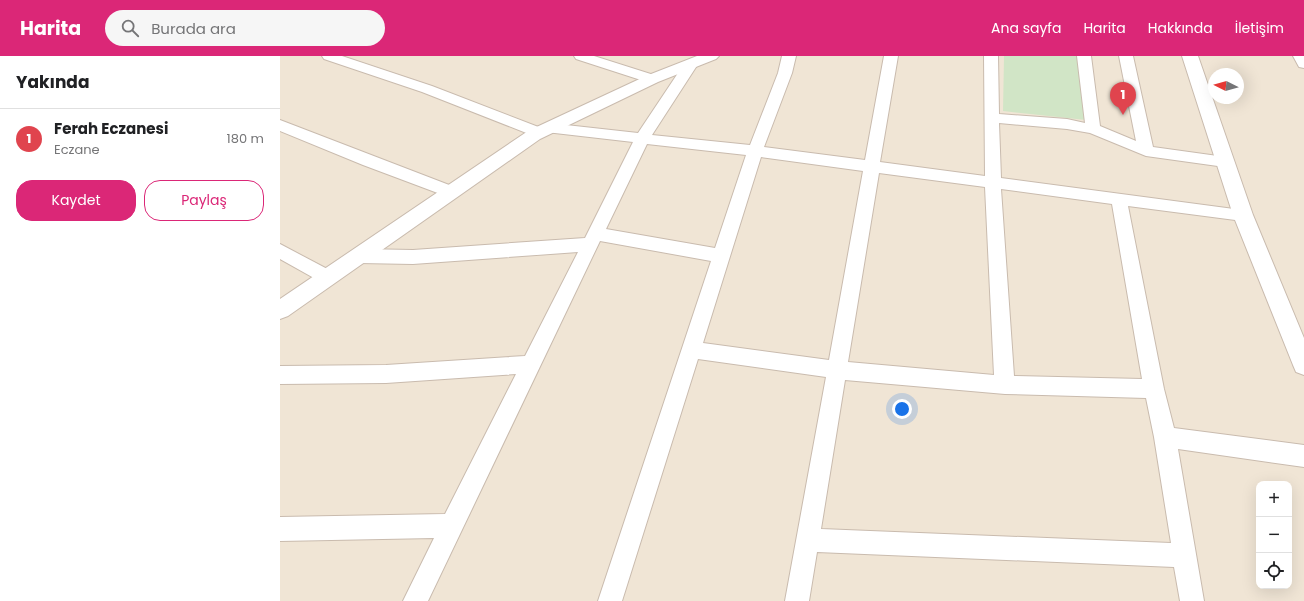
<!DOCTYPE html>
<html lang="tr">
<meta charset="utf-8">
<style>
:root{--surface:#fff;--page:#f6f6f6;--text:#202124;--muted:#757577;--line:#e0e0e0;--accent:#db2777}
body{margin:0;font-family:Poppins,sans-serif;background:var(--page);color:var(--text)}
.controls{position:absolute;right:12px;bottom:12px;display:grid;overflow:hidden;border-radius:8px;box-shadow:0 4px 16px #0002}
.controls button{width:36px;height:36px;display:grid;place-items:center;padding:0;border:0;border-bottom:1px solid var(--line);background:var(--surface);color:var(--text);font:20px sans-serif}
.compass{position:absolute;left:928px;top:12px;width:36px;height:36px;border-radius:50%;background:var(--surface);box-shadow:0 4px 16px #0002;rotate:275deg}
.you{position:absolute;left:622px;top:353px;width:14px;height:14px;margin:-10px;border:3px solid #fff;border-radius:50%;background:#1a73e8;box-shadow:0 0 0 6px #1a73e833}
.badge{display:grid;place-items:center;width:26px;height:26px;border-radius:50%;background:var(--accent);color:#fff;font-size:13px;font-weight:700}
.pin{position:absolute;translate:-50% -33px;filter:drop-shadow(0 1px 2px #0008)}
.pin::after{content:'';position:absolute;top:21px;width:14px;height:12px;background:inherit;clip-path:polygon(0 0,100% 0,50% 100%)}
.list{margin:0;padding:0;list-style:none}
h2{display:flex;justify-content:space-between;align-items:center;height:52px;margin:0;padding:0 16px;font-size:17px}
h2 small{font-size:13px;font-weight:400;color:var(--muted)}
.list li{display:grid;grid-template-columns:26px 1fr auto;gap:12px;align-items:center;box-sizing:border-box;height:60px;padding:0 16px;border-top:1px solid var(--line)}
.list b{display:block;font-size:15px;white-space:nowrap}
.list p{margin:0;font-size:13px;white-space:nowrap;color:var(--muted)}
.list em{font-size:13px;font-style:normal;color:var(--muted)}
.actions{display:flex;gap:8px;padding:12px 16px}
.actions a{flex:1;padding:9px 0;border:1px solid var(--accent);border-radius:16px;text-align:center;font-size:14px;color:var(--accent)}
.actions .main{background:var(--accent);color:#fff}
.icon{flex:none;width:22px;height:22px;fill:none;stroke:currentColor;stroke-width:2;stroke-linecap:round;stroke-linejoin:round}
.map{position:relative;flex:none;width:1024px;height:545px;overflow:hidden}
header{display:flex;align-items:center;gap:24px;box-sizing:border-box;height:56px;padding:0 20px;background:var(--accent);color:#fff}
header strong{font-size:19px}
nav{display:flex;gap:22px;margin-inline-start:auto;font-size:14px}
.search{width:280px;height:36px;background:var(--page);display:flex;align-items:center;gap:10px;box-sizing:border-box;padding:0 14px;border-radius:22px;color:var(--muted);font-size:15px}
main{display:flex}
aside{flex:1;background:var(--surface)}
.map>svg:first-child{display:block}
.residential{fill:#f0e5d5;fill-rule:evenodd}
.green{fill:#d1e5c6}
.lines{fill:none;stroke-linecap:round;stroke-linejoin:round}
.minor-casing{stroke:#c9bbae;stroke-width:2}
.tertiary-casing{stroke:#c9bbae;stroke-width:2}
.minor{fill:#fff;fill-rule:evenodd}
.tertiary{fill:#fff;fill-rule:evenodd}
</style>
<header>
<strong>Harita</strong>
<div class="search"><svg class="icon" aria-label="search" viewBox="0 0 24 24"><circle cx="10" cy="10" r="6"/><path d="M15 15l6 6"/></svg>Burada ara</div>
<nav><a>Ana sayfa</a><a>Harita</a><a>Hakkında</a><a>İletişim</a></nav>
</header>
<main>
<aside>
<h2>Yakında<small></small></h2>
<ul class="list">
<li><span class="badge" style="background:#e0444e">1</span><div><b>Ferah Eczanesi</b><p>Eczane</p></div><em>180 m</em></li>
</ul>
<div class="actions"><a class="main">Kaydet</a><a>Paylaş</a></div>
</aside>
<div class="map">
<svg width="1024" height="545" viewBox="0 0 1024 545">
<rect width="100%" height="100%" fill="#f9f3e6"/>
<!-- residential -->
<path class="residential" d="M0,0h1024v545h-1024zM934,18h24v24h-24zM979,428h30v102h-30z"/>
<!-- green -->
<path class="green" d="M724,0h74l8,64 -83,-9z"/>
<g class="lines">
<defs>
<path id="minor" d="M42,0h20l90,30 109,42 2,-3 5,-2 90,10 48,-72h10l2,3 -46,71 98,10 28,-72 4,-17h14l-4,17 -28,74 101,13 19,-104h14l-18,106 105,14 -1,-120h14l1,58 68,5 18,4 -8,-67h14l9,70 36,15 -17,-85h14l20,91 72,10 5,1 3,4 -3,4 -5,1 -79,-11 -56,-23 -23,-4 -68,-6 2,55 248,33 2,4 -2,4 -6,2 -115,-15 36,183 10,39 130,17v22l-126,-18 26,152h-24l-6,-34 -357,-15 -8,49h-24l41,-224 -128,-18 -76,242h-24l113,-340 -111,-20 -172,360h-25l31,-63 -154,3v-24l165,-3 71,-140 -130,9 -106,1v-18l106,-1 139,-9 53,-104 -165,12 -54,-1 -6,-2 -3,-5 3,-5 6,-2 54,1 172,-12 48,-96 -87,-10 -2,4 -5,2 -5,-2 -112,-44 -98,-33zM367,88l99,11 -31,93 -109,-19zM481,101l102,14 -34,189 -126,-17zM599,117l106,14 9,188 -146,-13zM721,133l111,15 30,175 -128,-3zM565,324l160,14 141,4 8,39 17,106 -350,-14z
M294,0h20l63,20 2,3 -2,3 -5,1 -5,-1 -71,-23z
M1013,0h11v12l-5,-1z
M0,64l177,68 2,4 -2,4 -6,2 -88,-33 -83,-34z
M0,188l53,28 3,5 -3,5 -6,2 -6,-2 -41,-23z"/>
<path id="tertiary" d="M417,0h22l-3,3 -58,23 -118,57 -252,177 -8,3v-20l248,-168 118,-55z
M902,0h16l55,159 51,123v37l-8,-3 -3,-7 -60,-150z"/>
</defs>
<!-- minor casing -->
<use href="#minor" class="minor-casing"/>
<!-- tertiary casing -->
<use href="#tertiary" class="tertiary-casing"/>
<!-- minor -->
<use href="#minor" class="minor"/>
<!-- tertiary -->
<use href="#tertiary" class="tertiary"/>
</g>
</svg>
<div class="controls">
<button>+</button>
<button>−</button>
<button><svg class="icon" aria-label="locate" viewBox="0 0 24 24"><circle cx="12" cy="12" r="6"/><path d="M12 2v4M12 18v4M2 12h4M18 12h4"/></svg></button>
</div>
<svg class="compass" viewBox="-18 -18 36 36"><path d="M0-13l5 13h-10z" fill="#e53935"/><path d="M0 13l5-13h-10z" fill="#757577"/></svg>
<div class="you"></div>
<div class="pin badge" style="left:843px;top:59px;background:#e0444e">1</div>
</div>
</main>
